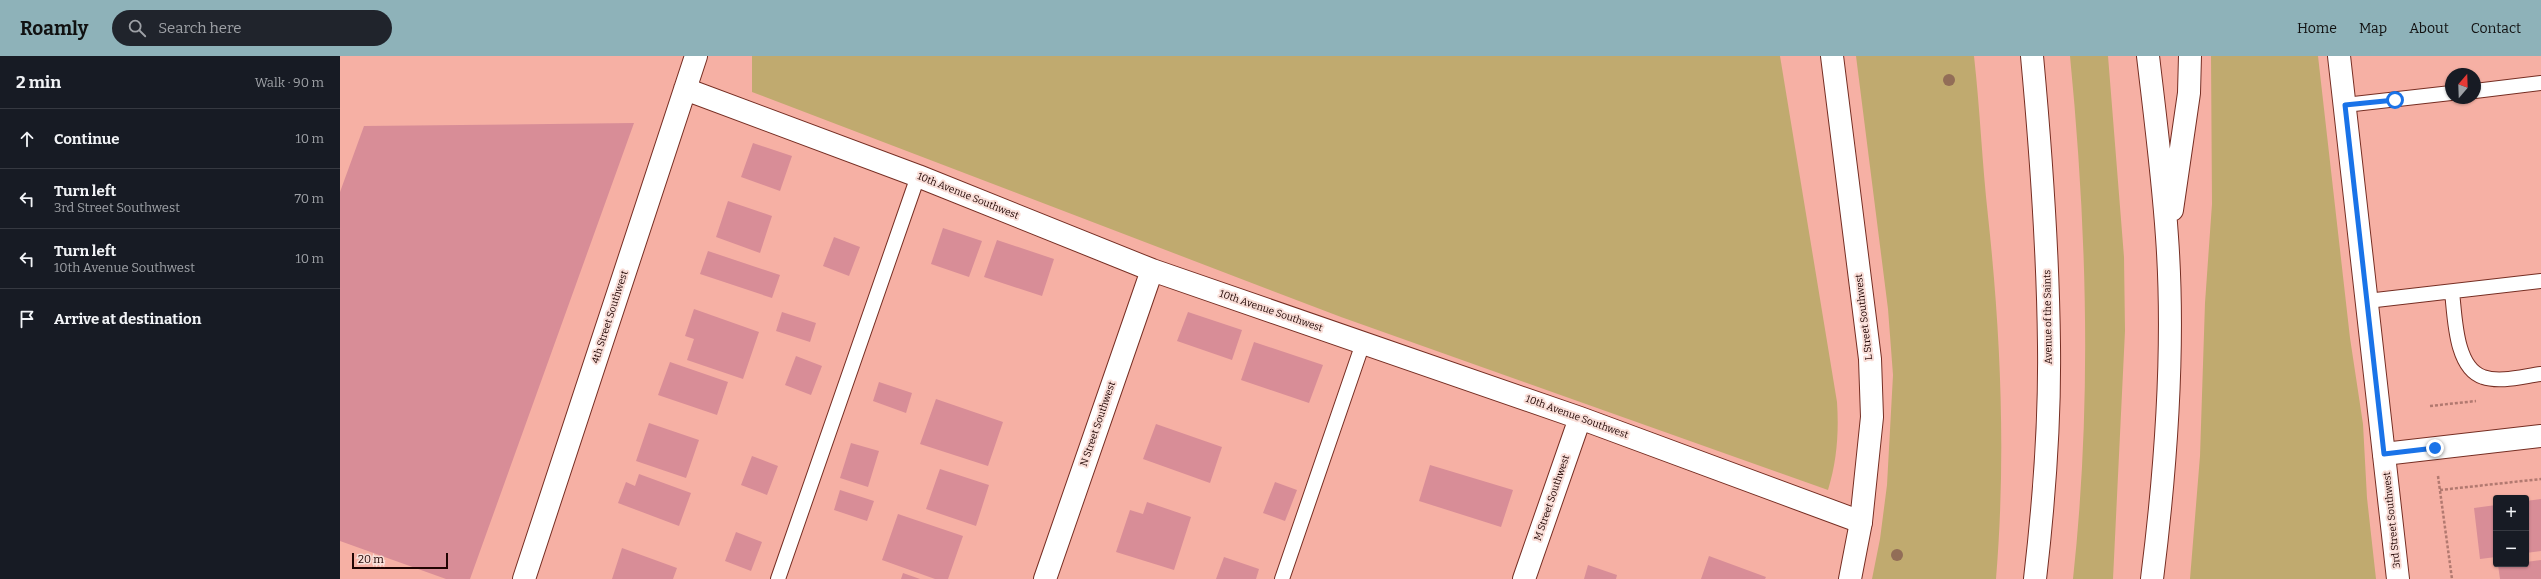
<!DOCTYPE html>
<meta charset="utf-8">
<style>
:root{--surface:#171b24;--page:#20242c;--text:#f1f3f6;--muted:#9ea1a6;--line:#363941;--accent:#8eb2b9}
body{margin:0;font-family:Bitter,serif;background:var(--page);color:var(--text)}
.controls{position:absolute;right:12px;bottom:12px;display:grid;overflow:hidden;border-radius:4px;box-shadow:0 1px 3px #0004}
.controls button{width:36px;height:36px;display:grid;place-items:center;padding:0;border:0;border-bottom:1px solid var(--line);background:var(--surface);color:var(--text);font:20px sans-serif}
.compass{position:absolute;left:2105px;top:12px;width:36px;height:36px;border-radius:50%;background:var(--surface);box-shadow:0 1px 3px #0004;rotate:19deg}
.scale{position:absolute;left:12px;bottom:10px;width:96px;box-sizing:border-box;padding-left:4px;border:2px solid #200402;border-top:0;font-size:11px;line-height:14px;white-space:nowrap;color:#200402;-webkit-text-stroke:3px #f9ded8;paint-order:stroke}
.stop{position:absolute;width:12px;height:12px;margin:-9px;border:3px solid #1a73e8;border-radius:50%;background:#fff}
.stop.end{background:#1a73e8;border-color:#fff;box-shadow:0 1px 4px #0008}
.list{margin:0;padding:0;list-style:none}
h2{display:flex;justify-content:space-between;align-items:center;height:52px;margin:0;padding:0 16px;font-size:17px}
h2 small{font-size:13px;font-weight:400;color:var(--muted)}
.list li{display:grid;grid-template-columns:26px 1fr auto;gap:12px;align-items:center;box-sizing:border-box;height:60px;padding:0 16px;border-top:1px solid var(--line)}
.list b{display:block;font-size:15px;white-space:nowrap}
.list p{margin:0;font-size:13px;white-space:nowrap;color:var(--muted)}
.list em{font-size:13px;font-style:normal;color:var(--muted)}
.icon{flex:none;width:22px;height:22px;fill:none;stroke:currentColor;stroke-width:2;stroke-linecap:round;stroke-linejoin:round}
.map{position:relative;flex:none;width:2201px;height:523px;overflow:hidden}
header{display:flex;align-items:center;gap:24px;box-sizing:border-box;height:56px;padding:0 20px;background:var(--accent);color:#111}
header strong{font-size:19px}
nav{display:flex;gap:22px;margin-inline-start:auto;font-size:14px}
.search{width:280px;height:36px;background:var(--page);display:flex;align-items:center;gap:10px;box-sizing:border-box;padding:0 14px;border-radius:22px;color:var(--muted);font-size:15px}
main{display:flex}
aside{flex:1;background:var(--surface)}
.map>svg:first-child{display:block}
.green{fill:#c0aa6f}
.building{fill:#d88d97}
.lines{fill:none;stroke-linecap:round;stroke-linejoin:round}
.lane-casing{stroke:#762e23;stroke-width:16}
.street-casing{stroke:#762e23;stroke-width:24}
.secondary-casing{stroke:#762e23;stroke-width:24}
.highway-casing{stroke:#762e23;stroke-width:24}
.path{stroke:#b27970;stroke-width:2.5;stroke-dasharray:3 2;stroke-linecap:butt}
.lane{stroke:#fff;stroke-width:14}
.street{stroke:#fff;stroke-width:22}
.secondary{stroke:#fff;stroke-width:22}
.highway{stroke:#fff;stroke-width:22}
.tree{fill:#926d57}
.route{stroke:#1a73e8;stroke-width:5}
.labels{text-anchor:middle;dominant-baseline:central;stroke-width:4;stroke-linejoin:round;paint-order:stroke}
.street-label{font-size:10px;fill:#200402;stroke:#f9ded8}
</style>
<header>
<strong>Roamly</strong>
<div class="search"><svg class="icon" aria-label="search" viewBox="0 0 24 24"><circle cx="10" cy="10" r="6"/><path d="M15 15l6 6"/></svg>Search here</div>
<nav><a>Home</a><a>Map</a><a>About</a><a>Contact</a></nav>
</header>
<main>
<aside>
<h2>2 min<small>Walk · 90 m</small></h2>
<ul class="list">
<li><svg class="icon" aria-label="ahead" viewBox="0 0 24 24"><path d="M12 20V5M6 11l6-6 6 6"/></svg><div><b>Continue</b></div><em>10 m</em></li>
<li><svg class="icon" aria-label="left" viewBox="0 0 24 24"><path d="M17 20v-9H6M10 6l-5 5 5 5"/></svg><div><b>Turn left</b><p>3rd Street Southwest</p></div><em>70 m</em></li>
<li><svg class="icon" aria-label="left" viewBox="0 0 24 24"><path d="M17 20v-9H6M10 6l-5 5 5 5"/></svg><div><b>Turn left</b><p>10th Avenue Southwest</p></div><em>10 m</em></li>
<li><svg class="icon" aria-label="arrive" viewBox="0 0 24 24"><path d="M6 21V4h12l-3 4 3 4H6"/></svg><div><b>Arrive at destination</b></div></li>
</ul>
</aside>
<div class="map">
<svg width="2201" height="523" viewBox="0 0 2201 523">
<rect width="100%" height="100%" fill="#f6b0a4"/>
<!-- green -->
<path class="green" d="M412,0h1028l57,346c2,30 0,59 -9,88l-487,-173 -589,-225z
M1516,0h118c6,53 8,107 14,160 13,120 18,242 8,363h-124l8,-40 7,-54 6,-110 -5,-66z
M1730,0h38l2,25 14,176 1,74 -12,248h-40c19,-175 14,-348 -3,-523z
M1871,0h107l32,282 13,86 4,74 9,81h-186l10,-123 5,-153 7,-99z"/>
<!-- building -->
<path class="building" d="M294,67l-164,456h-24l-106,-38v-349l24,-66z
M413,87l39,13 -12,35 -39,-14z
M388,145l44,15 -12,37 -44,-16z
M603,172l39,13 -13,36 -38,-13z
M494,181l26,10 -11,29 -26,-10z
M657,184l57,19 -12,37 -58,-19z
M368,195l72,24 -8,23 -72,-24z
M354,253l65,23 -16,47 -56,-19 7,-21 -9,-3z
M442,256l34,11 -6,19 -34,-11z
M848,256l54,18 -10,30 -55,-19z
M914,286l69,23 -14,38 -68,-23z
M456,300l26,10 -11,29 -26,-10z
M330,306l58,20 -11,33 -59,-20z
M539,326l33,11 -6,20 -33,-12z
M596,343l67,23 -15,44 -68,-22z
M309,367l50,17 -13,38 -50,-17z
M816,368l66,23 -12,36 -67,-24z
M511,387l28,8 -11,36 -28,-9z
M412,400l26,10 -11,29 -26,-10z
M1090,409l83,25 -12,37 -82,-26z
M600,413l49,16 -13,41 -50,-17z
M299,418l52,19 -12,33 -61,-23 8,-21 9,4z
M935,426l22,8 -12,31 -22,-8z
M500,434l34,11 -7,20 -33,-11z
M2201,443v52l-15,2v-52z
M807,446l44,15 -17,53 -58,-18 14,-42 13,4z
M2156,449v52l-16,2 -6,-51z
M558,458l65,22 -15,43h-13l-53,-19z
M396,476l26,10 -11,29 -26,-10z
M282,492l55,20 -4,11h-61z
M1369,500l57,21 -1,2h-64z
M884,501l35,12 -3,10h-40z
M2201,504v19h-41l-2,-14 28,-1v-2z
M1248,509l29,10 -1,4h-32z
M563,517l17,6h-19z"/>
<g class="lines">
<defs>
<path id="lane" d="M2135,35l66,-8
M2005,49l106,-12
M2112,236c3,24 3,76 31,85 17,6 41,-1 58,-3
M2027,245l174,-20
M438,523l140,-403
M942,523l81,-236"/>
<path id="street" d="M345,33l233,87 234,94 428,148 281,104
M2044,398l157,-18
M184,523l172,-523
M705,523l107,-309
M1184,523l56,-161"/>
<path id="secondary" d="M1492,0l38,303 2,58 -11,105 -11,57
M1999,0l59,523"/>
<path id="highway" d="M1692,0c9,97 16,193 17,290 1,78 -5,156 -14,233
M1808,0c7,60 15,121 19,181 8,111 -1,231 -15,342
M1832,154l17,-117 1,-37"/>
</defs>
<!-- lane casing -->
<use href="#lane" class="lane-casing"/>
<!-- street casing -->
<use href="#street" class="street-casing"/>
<!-- secondary casing -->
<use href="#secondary" class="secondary-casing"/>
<!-- highway casing -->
<use href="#highway" class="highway-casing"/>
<!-- path -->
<path class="path" d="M2090,350l46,-5
M2098,420l14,103
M2100,434l101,-11"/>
<!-- lane -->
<use href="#lane" class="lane"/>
<!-- street -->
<use href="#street" class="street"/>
<!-- secondary -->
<use href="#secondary" class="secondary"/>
<!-- highway -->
<use href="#highway" class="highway"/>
</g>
<!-- trees -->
<g class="tree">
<circle cx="1609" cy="24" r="6"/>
<circle cx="1557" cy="499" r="6"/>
</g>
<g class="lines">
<!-- route -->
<path class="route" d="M2055,44l-50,5 39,349 51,-6"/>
</g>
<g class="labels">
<!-- street labels -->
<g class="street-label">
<text transform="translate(628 140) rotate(22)">10th Avenue Southwest</text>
<text transform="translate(931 255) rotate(19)">10th Avenue Southwest</text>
<text transform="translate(270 261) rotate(-72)">4th Street Southwest</text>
<text transform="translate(1524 261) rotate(-97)">L Street Southwest</text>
<text transform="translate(1708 261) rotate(-91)">Avenue of the Saints</text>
<text transform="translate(1237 361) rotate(20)">10th Avenue Southwest</text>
<text transform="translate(758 368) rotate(-71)">N Street Southwest</text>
<text transform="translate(1212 442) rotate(-71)">M Street Southwest</text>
<text transform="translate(2052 464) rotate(-96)">3rd Street Southwest</text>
</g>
</g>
</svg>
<div class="controls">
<button>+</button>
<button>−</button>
</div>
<svg class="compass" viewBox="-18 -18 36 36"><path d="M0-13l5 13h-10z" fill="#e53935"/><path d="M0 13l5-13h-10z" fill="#9ea1a6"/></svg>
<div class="scale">20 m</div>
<div class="stop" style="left:2055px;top:44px"></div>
<div class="stop end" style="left:2095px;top:392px"></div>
</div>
</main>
